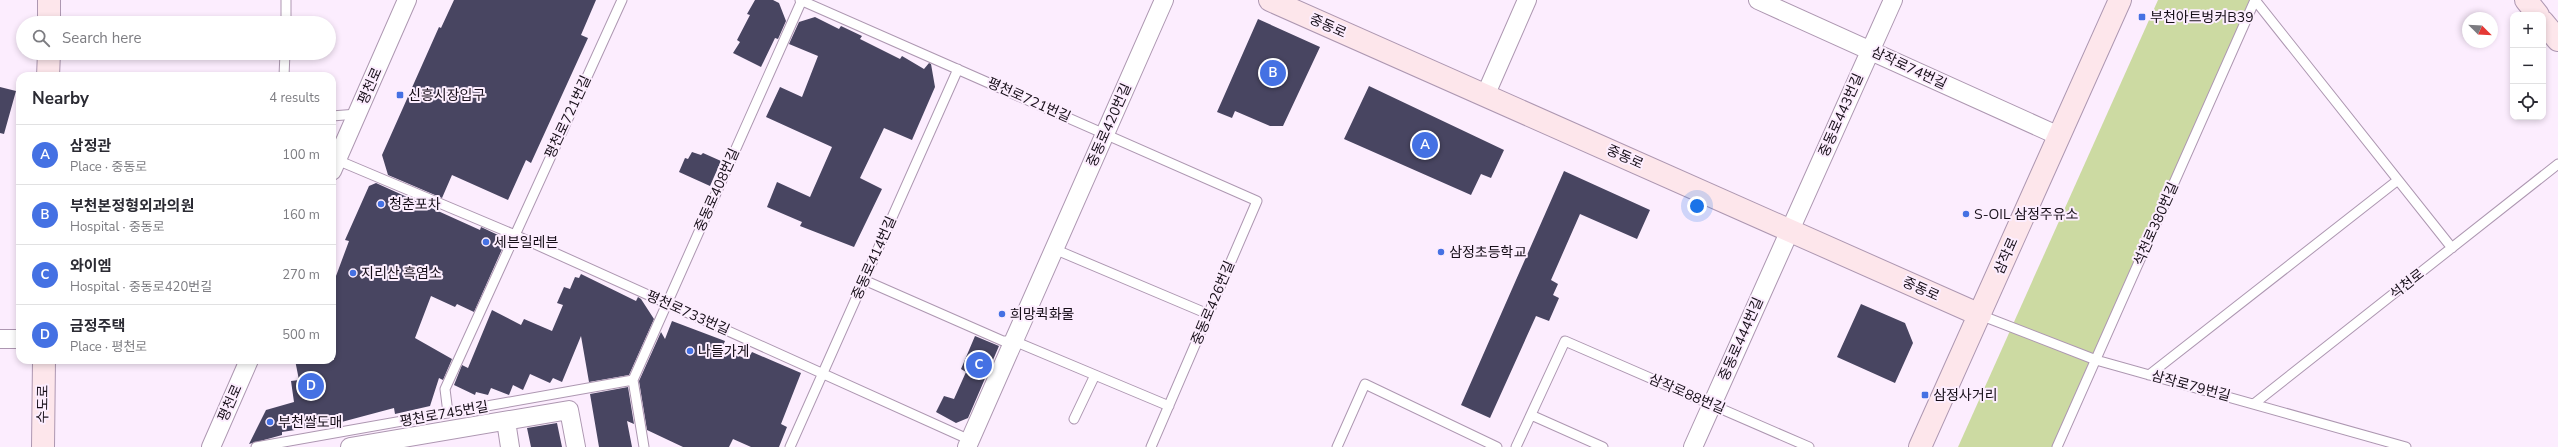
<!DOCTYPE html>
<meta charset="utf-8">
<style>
:root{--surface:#fff;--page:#f7f7f7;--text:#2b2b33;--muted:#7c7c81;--line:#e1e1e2;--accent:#4571e3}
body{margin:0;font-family:"Nunito Sans","Noto Sans KR",sans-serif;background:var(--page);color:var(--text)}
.controls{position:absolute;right:12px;top:12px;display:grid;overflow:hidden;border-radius:8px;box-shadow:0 2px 6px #0003}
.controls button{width:36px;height:36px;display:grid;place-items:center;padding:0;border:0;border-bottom:1px solid var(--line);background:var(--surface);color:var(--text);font:20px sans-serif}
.compass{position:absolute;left:2462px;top:12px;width:36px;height:36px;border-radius:50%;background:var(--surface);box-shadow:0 2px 6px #0003;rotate:114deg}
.you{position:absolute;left:1697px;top:206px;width:14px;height:14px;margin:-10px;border:3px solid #fff;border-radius:50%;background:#1a73e8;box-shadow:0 0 0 6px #1a73e833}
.badge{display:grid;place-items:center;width:26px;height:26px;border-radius:50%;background:var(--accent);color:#fff;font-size:13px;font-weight:700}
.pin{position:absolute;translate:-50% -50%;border:2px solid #fff;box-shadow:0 1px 4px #0006}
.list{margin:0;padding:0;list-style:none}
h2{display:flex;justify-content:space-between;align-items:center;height:52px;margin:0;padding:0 16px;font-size:17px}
h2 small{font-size:13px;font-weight:400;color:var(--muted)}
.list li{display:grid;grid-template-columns:26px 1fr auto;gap:12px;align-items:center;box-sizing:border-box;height:60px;padding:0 16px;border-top:1px solid var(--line)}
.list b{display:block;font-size:15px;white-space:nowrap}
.list p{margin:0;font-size:13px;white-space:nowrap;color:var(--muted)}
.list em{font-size:13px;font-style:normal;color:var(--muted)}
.icon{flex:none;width:22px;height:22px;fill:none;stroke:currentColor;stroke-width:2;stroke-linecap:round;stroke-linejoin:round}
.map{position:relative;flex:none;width:2558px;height:447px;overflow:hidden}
.search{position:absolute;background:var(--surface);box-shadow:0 2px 6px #0003;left:16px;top:16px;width:320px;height:44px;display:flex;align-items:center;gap:10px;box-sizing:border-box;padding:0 14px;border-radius:22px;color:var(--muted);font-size:15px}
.panel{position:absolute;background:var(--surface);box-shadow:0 2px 6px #0003;left:16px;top:72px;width:320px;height:292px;border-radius:12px}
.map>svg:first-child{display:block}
.green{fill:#ccdaa2}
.building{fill:#484561}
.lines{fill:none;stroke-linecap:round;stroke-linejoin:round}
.lane-casing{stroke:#ad97b1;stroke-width:11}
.street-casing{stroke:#ad97b1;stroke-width:20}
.secondary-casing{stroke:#ad97b1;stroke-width:24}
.lane{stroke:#fff;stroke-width:9}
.street{stroke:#fff;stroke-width:18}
.secondary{stroke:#fde6eb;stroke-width:22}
.poi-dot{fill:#4571e3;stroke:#fcedfe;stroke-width:1.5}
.labels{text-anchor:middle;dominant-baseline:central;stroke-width:4;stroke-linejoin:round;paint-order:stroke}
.poi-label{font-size:14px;fill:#160e18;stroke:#fcedfe;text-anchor:start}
.street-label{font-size:14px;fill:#160e18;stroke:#fcedfe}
</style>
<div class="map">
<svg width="2558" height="447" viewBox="0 0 2558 447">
<rect width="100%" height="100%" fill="#fcedfe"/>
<!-- green -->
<path class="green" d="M2158,0h98l-199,447h-99z"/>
<!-- building -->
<path class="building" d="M454,0h142l-15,35 7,3 -57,125 -5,-3 -18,40 -56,-25 -10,23 -54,-23 -6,-20 57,-128 2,1z
M755,0h18l6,3 7,18 -8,18 -3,-1 -14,29 -28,-14 7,-11 -3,-2 13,-25 -3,-1z
M815,17l24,12 2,-3 21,10 -2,3 40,20 2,-3 22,13 5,-6 2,1 4,23 -23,53 -28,-12 -24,50 22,11 -28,58 -54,-21 2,-4 -35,-15 10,-25 33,15 22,-50 -66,-30 14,-30 22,10 16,-41 -29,-12 10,-22z
M1258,19l62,28 -37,79h-13l-35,-15 -3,7 -15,-6z
M1369,86l135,64 -13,28 -10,-4 -10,21 -127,-56z
M0,87l16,4 -12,43 -4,-1z
M692,152l9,3 2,-2 18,8 -11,25 -31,-14 6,-14 3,1z
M1564,171l86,39 -13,29 -57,-25 -29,66 7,4 -5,11 6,3 -10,23 -13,-5 -46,102 -29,-13z
M376,183l104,47 1,-3 17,8 5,12 -29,65 -17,-8 -2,3 -24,-11 -16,42 37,21 -9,21 -4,-2 -9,28 -35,8 -1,-6 -60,16 -52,8v3l-33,9 17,-34 28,-8 -3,-21 8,-1 -4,-20h39l-2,-83 4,-1 13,-35 -4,-1 24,-54z
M581,274l55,27 2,-4 3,2 13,20 -25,56 -40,7 -8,-46 -19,46 -9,-4 -3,5 -20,-9 -7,16 -10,-5 -4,10 -18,-7 -3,7 -12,-3 -1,3 -21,-10 8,-20 6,3 24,-58 29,15 3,-6 28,12 11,-26 -6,-2 7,-16 6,2 5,-12 4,1z
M1861,304l44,19 8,20 -18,40 -58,-26z
M672,321l53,20 -4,9 27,9 4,-7 49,21 -20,51 6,3 -8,20h-28l-18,-8 -4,8h-46l-36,-17 -8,-49 22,-49 4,7z
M975,336l24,10 -31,72 -12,5 -20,-11 8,-16 10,3 12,-27 -5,-3z
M628,387l6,37 -7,-3 5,26h-33l-9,-53z
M557,423l5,24h-31l-4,-19z"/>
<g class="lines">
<defs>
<path id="lane" d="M800,0l457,201 -106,246
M2255,0l197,248
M286,23v-23
M284,76l1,-23
M332,116l25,-2
M337,160l178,75 455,205
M1054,249l154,65
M864,280l139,61h11l81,34
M1980,315l116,45 310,87
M2149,375l249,-195
M633,380l169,-380
M633,380l11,67
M2255,403l303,-239
M448,413l-3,-24 177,-389
M1531,415l72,32
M1074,419l21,-44 74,31
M256,447l377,-67
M790,447l168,-378
M1337,447l28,-63 132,63
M1516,447l49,-106 244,106
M2057,447l198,-447"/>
<path id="street" d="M1758,0l301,136
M1485,96l42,-96
M332,171l75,-171
M0,339h20
M506,421l4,26
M211,447l38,-87
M350,447l219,-37 7,37
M967,447l197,-447
M1693,447l200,-447"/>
<path id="secondary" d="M1270,0l710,315
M2526,0l12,15
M2543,22l15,18
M49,23v-23
M48,76l1,-23
M43,447l1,-87
M1920,447l200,-447"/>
</defs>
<!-- lane casing -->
<use href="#lane" class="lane-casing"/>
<!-- street casing -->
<use href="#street" class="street-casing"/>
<!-- secondary casing -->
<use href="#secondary" class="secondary-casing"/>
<!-- lane -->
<use href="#lane" class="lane"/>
<!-- street -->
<use href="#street" class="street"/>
<!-- secondary -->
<use href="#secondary" class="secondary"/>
</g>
<!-- markers -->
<g class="poi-dot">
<rect x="2138" y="13" width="8" height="8" rx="2"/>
<rect x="396" y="91" width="8" height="8" rx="2"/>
<circle cx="381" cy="204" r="4"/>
<circle cx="1966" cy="214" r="4"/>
<circle cx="486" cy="242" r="4"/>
<circle cx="1441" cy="252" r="4"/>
<circle cx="353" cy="273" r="4"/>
<circle cx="1002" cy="314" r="4"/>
<circle cx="690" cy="351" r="4"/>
<rect x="1921" y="391" width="8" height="8" rx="2"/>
<circle cx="270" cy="422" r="4"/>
</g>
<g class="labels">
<!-- poi labels -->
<g class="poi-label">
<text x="2150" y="17">부천아트벙커B39</text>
<text x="408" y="95">신흥시장입구</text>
<text x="389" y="204">청춘포차</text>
<text x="1974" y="214">S-OIL 삼정주유소</text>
<text x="494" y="242">세븐일레븐</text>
<text x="1449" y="252">삼정초등학교</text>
<text x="361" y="273">지리산 흑염소</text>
<text x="1010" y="314">희망퀵화물</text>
<text x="698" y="351">나들가게</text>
<text x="1933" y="395">삼정사거리</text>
<text x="278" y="422">부천쌀도매</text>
</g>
<!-- street labels -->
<g class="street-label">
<text transform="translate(1328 26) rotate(24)">중동로</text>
<text transform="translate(1909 68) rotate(25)">삼작로74번길</text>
<text transform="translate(370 86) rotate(-66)">평천로</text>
<text transform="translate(1029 100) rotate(24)">평천로721번길</text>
<text transform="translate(1841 115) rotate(-66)">중동로443번길</text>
<text transform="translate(568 117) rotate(-65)">평천로721번길</text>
<text transform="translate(1109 125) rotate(-66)">중동로420번길</text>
<text transform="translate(1625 157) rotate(24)">중동로</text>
<text transform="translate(717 190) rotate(-66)">중동로408번길</text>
<text transform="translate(2156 224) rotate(-66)">석천로380번길</text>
<text transform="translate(2006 256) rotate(-66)">삼작로</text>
<text transform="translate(874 258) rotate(-66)">중동로414번길</text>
<text transform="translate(2407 284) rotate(-38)">석천로</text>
<text transform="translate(1921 289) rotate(24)">중동로</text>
<text transform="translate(1213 303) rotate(-67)">중동로426번길</text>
<text transform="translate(688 313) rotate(24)">평천로733번길</text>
<text transform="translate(1741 339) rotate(-66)">중동로444번길</text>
<text transform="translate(2191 386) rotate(15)">삼작로79번길</text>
<text transform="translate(1687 394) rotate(23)">삼작로88번길</text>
<text transform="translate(230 403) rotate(-66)">평천로</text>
<text transform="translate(43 404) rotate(-89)">수도로</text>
<text transform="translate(444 414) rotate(-10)">평천로745번길</text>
</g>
</g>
</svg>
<div class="controls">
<button>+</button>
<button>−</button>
<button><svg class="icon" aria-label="locate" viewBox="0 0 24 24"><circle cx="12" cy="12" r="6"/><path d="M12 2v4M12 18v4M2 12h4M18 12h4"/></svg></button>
</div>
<svg class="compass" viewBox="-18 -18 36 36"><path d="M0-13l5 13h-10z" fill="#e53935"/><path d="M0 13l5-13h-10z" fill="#7c7c81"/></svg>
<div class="you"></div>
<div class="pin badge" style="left:1425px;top:145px">A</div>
<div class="pin badge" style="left:1273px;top:73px">B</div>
<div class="pin badge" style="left:979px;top:365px">C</div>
<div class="pin badge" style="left:311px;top:386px">D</div>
<div class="search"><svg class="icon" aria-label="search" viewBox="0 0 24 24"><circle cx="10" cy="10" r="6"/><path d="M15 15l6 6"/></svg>Search here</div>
<section class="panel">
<h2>Nearby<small>4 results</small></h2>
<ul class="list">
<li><span class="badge">A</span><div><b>삼정관</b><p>Place · 중동로</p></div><em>100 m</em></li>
<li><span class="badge">B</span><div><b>부천본정형외과의원</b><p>Hospital · 중동로</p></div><em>160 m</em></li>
<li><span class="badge">C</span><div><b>와이엠</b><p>Hospital · 중동로420번길</p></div><em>270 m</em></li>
<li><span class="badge">D</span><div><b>금정주택</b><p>Place · 평천로</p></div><em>500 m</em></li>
</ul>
</section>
</div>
